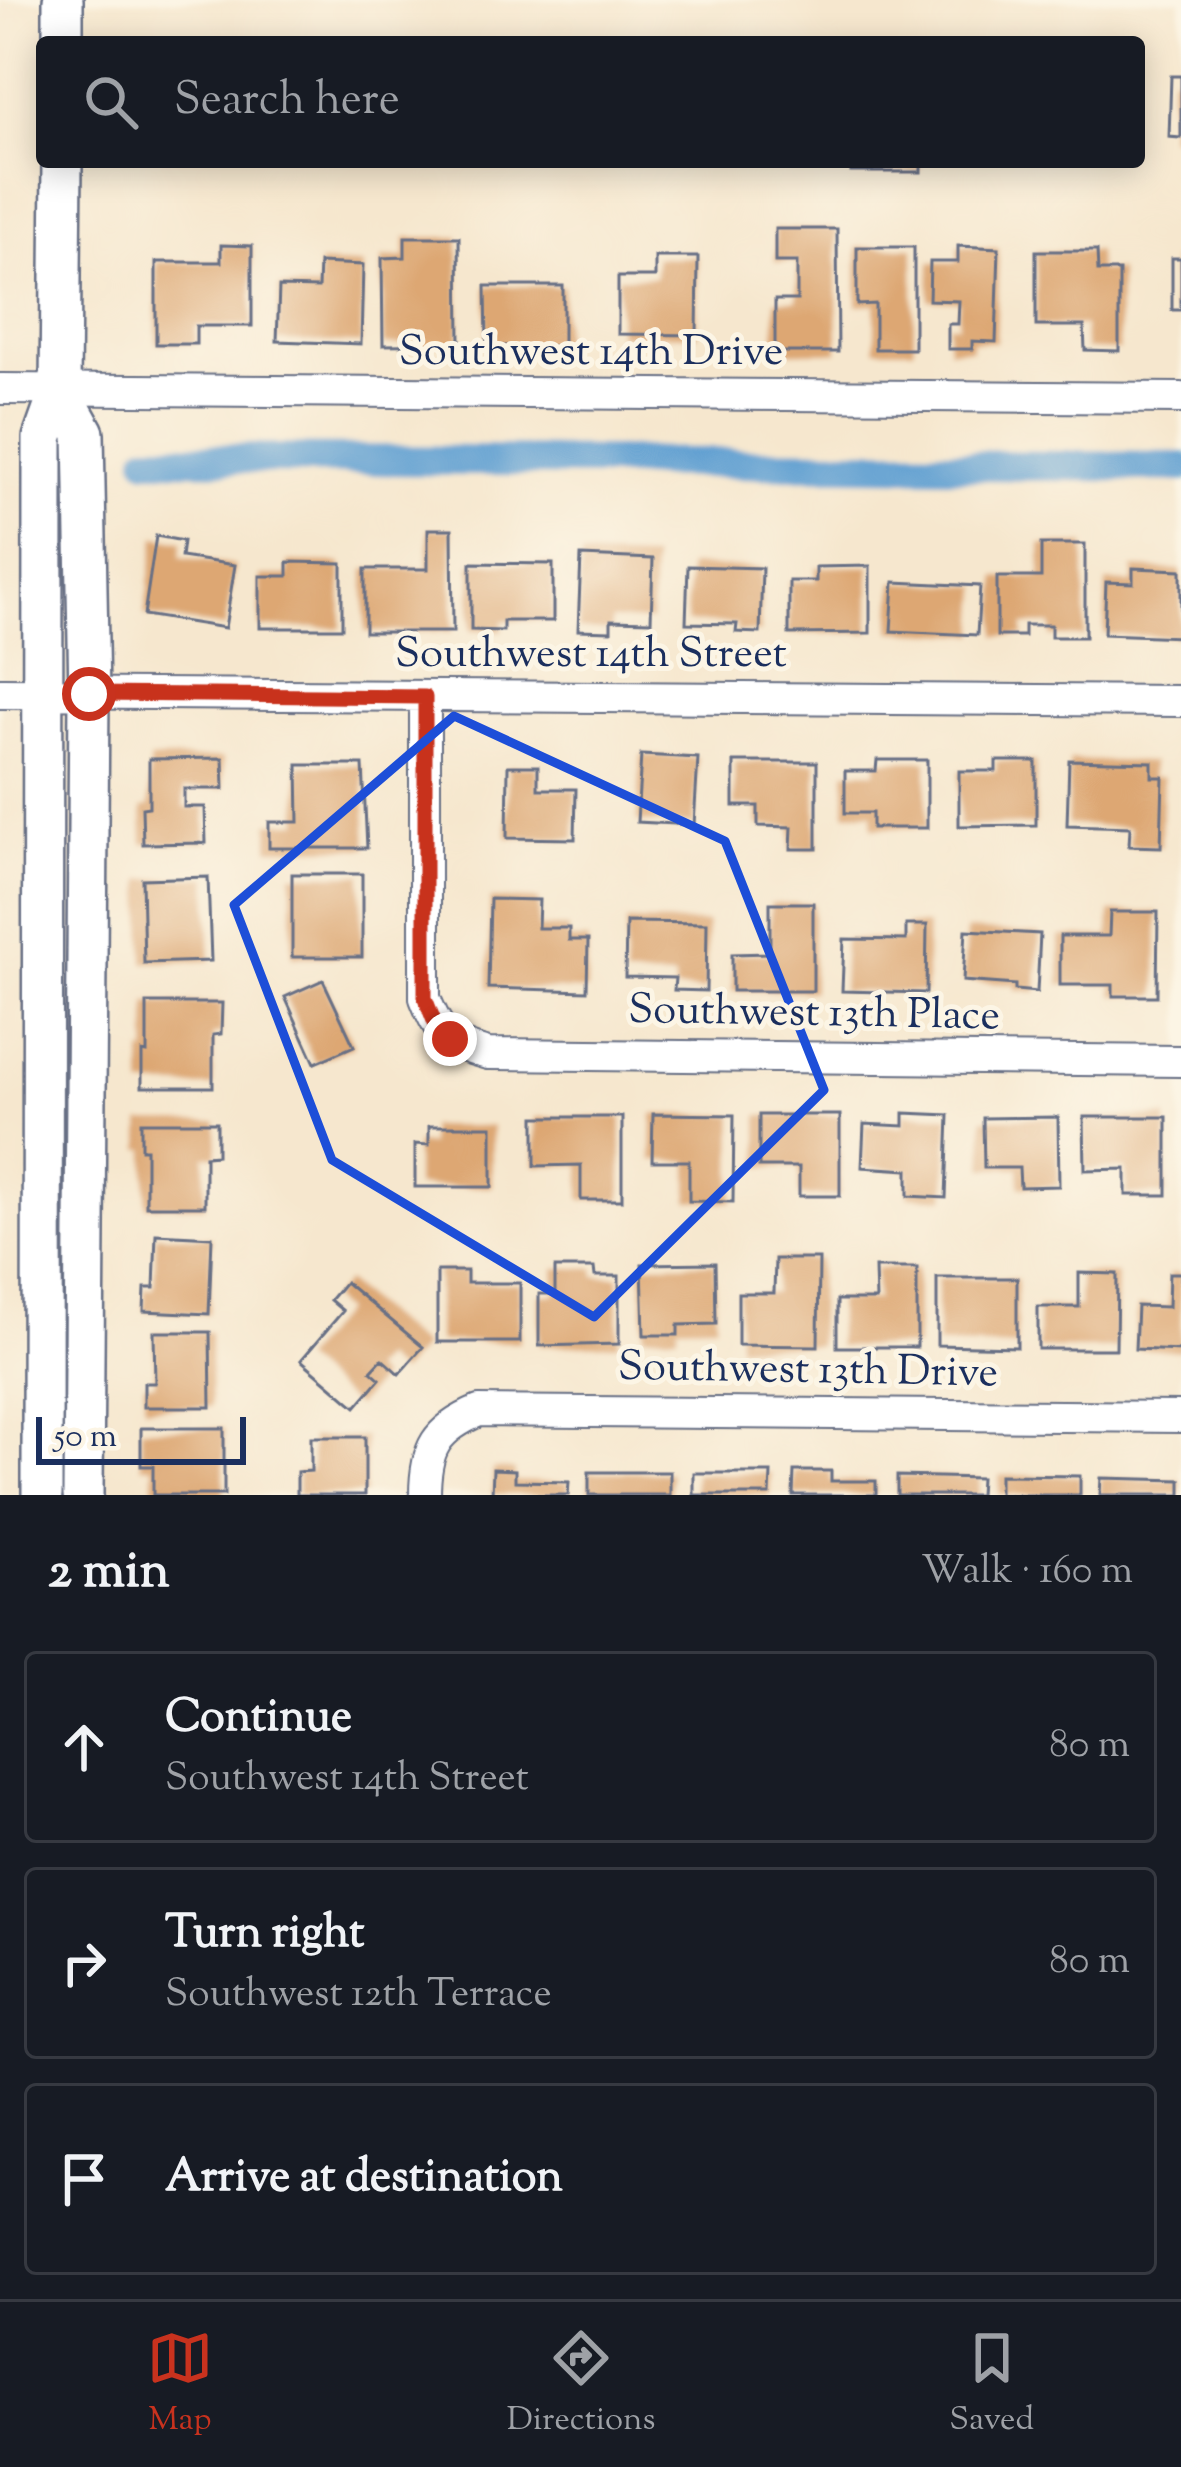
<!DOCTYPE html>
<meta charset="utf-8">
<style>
:root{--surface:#171b24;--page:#242831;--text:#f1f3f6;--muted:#9ea1a6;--line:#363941;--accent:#c8321e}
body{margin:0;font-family:"Sorts Mill Goudy",serif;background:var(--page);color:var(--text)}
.scale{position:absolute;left:36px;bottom:30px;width:210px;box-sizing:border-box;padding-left:12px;border:6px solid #1b2f5e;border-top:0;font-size:33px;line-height:42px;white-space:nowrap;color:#1b2f5e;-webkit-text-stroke:9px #fcf5e5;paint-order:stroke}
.stop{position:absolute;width:36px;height:36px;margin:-27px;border:9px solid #c8321e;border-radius:50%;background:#fff}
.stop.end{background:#c8321e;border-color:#fff;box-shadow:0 3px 12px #0008}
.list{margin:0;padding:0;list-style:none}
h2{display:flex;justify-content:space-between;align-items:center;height:156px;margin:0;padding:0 48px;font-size:51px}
h2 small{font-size:39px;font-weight:400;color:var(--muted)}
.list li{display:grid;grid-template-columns:78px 1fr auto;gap:36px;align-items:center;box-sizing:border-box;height:192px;margin:0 24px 24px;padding:0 24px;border:3px solid var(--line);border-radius:12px}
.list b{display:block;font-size:45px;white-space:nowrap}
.list p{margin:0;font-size:39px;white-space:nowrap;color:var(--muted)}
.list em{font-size:39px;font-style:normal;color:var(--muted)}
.icon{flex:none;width:66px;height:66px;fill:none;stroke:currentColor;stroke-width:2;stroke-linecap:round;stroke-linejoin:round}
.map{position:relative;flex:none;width:1181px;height:1495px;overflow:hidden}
.search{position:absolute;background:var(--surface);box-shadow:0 6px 30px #0003;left:36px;right:36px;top:36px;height:132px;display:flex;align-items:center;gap:30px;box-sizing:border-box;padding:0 42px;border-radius:12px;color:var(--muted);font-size:45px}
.sheet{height:804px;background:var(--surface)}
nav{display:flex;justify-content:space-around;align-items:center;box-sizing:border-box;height:168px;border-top:3px solid var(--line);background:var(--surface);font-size:33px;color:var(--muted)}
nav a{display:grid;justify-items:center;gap:6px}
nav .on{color:var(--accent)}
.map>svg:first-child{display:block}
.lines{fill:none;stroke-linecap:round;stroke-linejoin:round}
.canal{stroke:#5e9fd1;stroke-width:30}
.building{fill:#dda773}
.minor-casing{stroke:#686f85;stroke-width:34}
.tertiary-casing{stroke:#686f85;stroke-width:44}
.minor{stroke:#fff;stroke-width:30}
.tertiary{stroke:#fff;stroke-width:39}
.route{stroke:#c8321e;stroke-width:15}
.marked{fill:none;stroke:#1d4ed8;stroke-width:9;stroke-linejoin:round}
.labels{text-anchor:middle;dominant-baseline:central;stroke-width:10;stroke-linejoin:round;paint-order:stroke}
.street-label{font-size:42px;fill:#1b2f5e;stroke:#fcf5e5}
</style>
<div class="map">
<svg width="1181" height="1495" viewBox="0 0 1181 1495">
<rect width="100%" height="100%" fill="#fcf5e5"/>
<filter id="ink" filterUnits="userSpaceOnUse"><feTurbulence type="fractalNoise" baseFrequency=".00833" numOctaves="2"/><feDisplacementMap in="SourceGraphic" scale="24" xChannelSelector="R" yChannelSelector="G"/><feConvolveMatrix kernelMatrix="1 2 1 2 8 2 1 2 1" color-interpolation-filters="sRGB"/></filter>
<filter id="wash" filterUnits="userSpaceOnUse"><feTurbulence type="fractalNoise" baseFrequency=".004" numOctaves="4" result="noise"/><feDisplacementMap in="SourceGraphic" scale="48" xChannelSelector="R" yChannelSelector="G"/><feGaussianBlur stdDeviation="2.7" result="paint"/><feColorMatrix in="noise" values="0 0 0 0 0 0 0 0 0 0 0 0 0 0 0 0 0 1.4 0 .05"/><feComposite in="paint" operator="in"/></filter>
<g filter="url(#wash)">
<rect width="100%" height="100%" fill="#f6e7ce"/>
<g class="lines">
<!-- canal -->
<path class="canal" d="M148,458l1033,9"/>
</g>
<g id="blocks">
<!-- building -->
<path class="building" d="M1171,76h10v62l-12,-1z
M851,162h70v10h-70z
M775,229h62l1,123h-63v-52h22v-38h-22z
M405,237h54l1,107 -77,1 -1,-87 23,-1z
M221,245l31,1v80h-56v18h-40v-82h65z
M958,246l41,2 -3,94 -24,-1v8h-24v-25h10l1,-23 -30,-1 1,-38h28z
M857,247h57v102h-39v-45l-18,1z
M1036,251h61l1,20h21v80l-34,-1 -1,-24h-48z
M655,257h43l-1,78 -79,-1v-57h37z
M1172,258h9v52h-9z
M319,263l44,2 -2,79 -84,-3 2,-54 39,1z
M486,286h77v60h-76z
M428,529h24l1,103h-88v-63h63z
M156,536l27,5 -2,16 54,8 -10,63 -81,-13z
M1041,544h44v93h-34v-12h-27v11h-27v-59h44z
M581,556l72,3 -2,62 -40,-1v11l-33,-1z
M288,562l54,1v65h-82v-52h28z
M471,563l82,1v57h-50v10l-32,-1z
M688,566l74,2 -2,65 -24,-1 1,-8 -51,-1z
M870,566v67l-81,1v-53h27v-14z
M1133,568l48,2v67l-77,-3 2,-52 27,1z
M894,582l86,4 -3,49 -86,-4z
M641,755l57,3 -4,67 -57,-3z
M223,758l1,31h-40v18h21l1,36 -63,1 -1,-36 7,-1v-48z
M877,760h50v68h-55v-15h-27v-42h31z
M1069,760l83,2v15h11l-2,70 -32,-1 1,-19 -63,-2z
M996,761h40v64l-77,1v-55h37z
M734,762h83v87h-26l1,-22 -34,-1v-20h-24z
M298,765h65l4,83h-98v-26h30z
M508,766h30v23h38l-1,50 -68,-1z
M292,874h70v83h-70z
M208,877l3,84 -67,2 -2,-84z
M490,899l49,1 -1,28h31v12h19l-1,51 -99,-3z
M770,903h43v88h-81v-37l38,-1z
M1110,912h48l-1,84h-44v-11h-53v-49h49z
M626,922l81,1 -1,68 -32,-1 1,-12 -50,-1z
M906,925h21l-1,68 -84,-2 2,-52 62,1z
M966,930l74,4 -3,58 -22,-2v-5l-52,-4z
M323,980l31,66 -39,17 -30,-66z
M147,1003h75l-1,31 -8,1v52h-71v-35l5,1z
M904,1113l45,2 -3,83 -38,-2v-26l-46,-3 2,-43 40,2z
M653,1114l81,1 -1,87 -44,-1v-40h-37z
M759,1115h81v81h-41v-29h-40z
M535,1117h87v83h-41v-35l-46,1z
M1058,1117l1,69 -39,1 -1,-19h-35l-1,-50z
M1084,1117h83v78h-41v-26l-41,1z
M141,1122h76v33l-12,1v50h-59v-57h-5z
M429,1126h63v61h-77v-43l14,1z
M156,1234l56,3 -3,77 -65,-3 1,-23h9z
M775,1259h44l-1,87 -80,-1v-52h36z
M715,1263l1,61 -38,1v10h-34l-2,-71z
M555,1268h39l1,8h24v68l-80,2v-52h16z
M875,1268h42v79h-80v-47h39z
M437,1271h30v12h53v59h-83z
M1079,1273l38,1 -1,75h-78v-42h41z
M1169,1273h12v78l-46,-2 2,-43 31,1z
M937,1278h80v69l-80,-2z
M345,1282l78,65 -24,27 -17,-15 -11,12 9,8 -24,28 -55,-47 42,-49 -13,-11z
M154,1332h56l1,75h-67v-24h11z
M141,1428h83v67h-71v-29h-12z
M311,1437h54v58h-68v-23l14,-1z
M493,1469l22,1v11l54,1 -1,13h-76z
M794,1471h37v10h45v14h-83z
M589,1472h81v23h-81z
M694,1473h77l-1,22h-76z
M999,1475l81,1v19h-81z
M897,1476l83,2 -1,17h-82z
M1101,1478l80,2v15h-81z"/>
</g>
</g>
<g filter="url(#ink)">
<use href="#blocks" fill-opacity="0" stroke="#686f85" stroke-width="3"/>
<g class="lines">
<defs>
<path id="minor" d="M0,389l1181,9
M0,693l1181,8
M425,697v301c15,38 24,46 63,56l693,7
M425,1495c0,-47 11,-66 54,-84l702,6"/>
<path id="tertiary" d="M63,42v-42
M60,390l24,43 5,261 -6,801
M42,1495l1,-1057 17,-48 2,-228"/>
</defs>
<!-- minor casing -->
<use href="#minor" class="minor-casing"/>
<!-- tertiary casing -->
<use href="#tertiary" class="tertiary-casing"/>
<!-- minor -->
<use href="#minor" class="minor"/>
<!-- tertiary -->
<use href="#tertiary" class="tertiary"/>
</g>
</g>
<g class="lines" filter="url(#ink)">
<!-- route -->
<path class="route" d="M89,694l336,3v301l11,28 14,13"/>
</g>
<!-- marked area -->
<path class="marked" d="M454,716l271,125 99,249 -230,227 -262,-157 -98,-255z"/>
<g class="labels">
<!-- street labels -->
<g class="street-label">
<text x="591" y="354">Southwest 14th Drive</text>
<text x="591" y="656">Southwest 14th Street</text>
<text transform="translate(814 1015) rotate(1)">Southwest 13th Place</text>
<text transform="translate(808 1372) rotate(1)">Southwest 13th Drive</text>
</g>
</g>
</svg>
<div class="scale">50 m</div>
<div class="stop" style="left:89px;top:694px"></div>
<div class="stop end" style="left:450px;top:1039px"></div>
<div class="search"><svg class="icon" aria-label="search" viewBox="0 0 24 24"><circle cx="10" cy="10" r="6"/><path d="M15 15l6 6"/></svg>Search here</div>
</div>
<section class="sheet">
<h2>2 min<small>Walk · 160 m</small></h2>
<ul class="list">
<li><svg class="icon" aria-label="ahead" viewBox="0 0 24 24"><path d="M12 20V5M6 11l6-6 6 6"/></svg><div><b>Continue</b><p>Southwest 14th Street</p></div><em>80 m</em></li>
<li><svg class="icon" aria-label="right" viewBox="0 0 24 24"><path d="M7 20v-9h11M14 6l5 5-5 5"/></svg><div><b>Turn right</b><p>Southwest 12th Terrace</p></div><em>80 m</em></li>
<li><svg class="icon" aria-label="arrive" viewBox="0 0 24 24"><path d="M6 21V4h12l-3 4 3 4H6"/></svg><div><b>Arrive at destination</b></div></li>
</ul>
</section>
<nav>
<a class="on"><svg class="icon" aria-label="map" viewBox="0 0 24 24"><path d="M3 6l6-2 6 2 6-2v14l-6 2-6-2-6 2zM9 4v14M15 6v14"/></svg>Map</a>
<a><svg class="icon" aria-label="directions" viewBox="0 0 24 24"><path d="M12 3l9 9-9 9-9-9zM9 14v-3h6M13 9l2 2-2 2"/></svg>Directions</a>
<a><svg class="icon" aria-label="saved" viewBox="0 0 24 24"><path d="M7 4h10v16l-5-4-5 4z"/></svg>Saved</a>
</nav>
